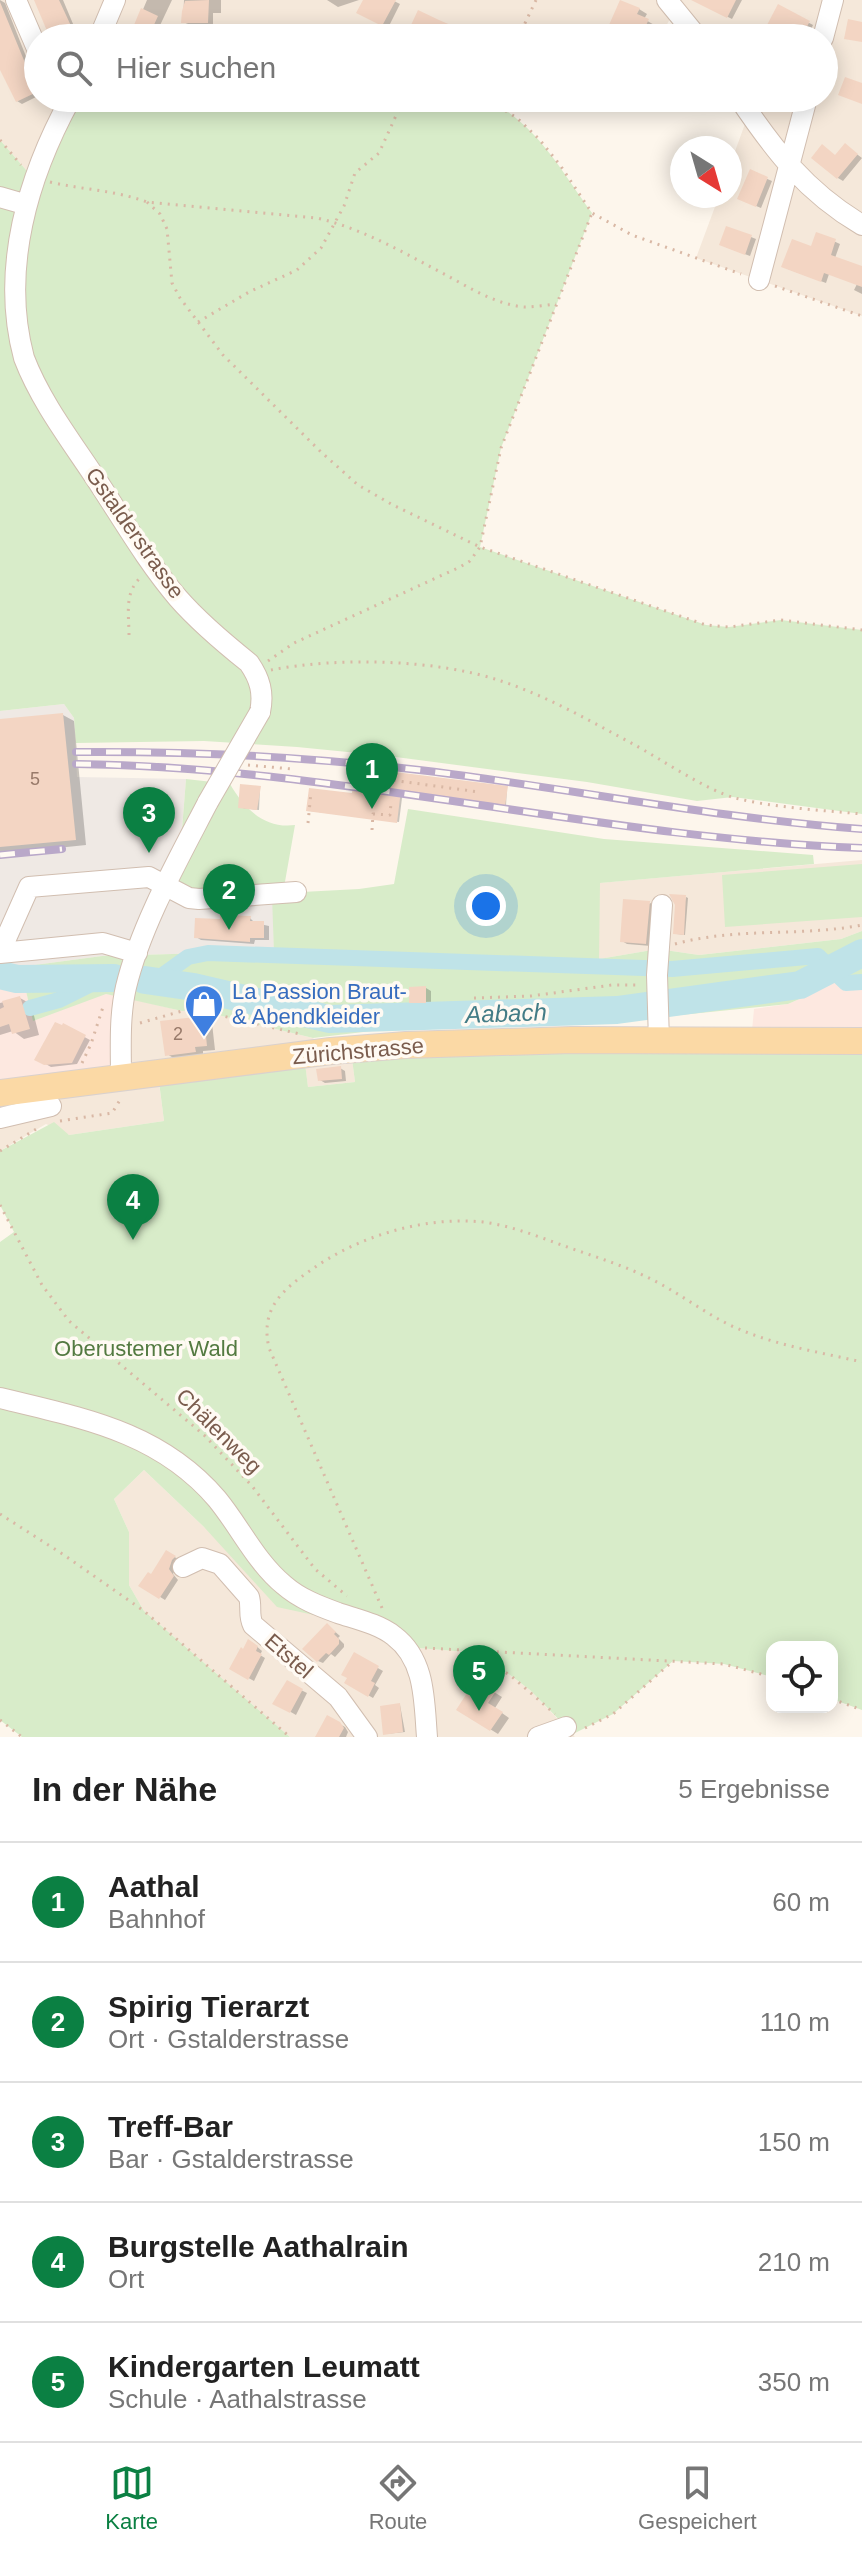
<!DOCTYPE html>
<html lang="de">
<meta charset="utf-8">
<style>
:root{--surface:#fff;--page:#f6f6f6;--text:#222;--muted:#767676;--line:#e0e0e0;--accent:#0b8043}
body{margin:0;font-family:Helvetica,sans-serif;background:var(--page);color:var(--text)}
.controls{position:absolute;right:24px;bottom:24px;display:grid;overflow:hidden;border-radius:16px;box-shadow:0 4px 20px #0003}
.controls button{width:72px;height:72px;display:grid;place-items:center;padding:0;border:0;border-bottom:2px solid var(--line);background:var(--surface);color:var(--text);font:40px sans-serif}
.compass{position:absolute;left:670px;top:136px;width:72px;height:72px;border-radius:50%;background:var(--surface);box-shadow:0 4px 20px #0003;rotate:143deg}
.you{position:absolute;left:486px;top:906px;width:28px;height:28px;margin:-20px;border:6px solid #fff;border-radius:50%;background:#1a73e8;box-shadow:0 0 0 12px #1a73e833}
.badge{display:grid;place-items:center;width:52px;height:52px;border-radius:50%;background:var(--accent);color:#fff;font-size:26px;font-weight:700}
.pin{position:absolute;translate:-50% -66px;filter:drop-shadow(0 2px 4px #0008)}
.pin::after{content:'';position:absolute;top:42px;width:28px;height:24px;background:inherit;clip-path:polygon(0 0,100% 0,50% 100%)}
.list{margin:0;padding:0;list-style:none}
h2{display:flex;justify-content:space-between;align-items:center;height:104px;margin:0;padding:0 32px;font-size:34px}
h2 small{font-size:26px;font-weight:400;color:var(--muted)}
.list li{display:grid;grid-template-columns:52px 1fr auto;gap:24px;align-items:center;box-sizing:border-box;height:120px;padding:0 32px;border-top:2px solid var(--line)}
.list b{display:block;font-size:30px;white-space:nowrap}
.list p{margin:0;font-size:26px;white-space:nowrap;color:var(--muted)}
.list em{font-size:26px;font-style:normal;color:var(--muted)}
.icon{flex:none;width:44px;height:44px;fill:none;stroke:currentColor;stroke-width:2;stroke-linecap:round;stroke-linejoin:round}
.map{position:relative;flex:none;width:862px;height:1737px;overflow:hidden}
.search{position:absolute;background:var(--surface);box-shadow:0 4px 20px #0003;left:24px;right:24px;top:24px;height:88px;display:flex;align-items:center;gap:20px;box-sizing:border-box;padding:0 28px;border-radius:44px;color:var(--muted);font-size:30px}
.sheet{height:704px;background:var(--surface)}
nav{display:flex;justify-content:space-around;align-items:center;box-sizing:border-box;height:112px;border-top:2px solid var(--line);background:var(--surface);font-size:22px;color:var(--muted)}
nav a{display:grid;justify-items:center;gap:4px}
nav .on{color:var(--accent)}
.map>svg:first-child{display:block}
.residential{fill:#f5e8da}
.commercial{fill:#fde8e0}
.industrial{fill:#efe9e4}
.green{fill:#d8ecc9}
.shadow{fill:#0003}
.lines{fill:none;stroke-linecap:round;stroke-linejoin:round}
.canal{stroke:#bfe3e8;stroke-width:16}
.river{stroke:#bfe3e8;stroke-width:28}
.building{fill:#f3d5c3}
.minor-casing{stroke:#d1beb0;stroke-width:22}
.major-casing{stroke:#dad1cd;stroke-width:28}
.path{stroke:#d9b8a5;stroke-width:3;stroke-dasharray:2 6;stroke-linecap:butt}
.minor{stroke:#fff;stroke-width:20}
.major{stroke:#fbd9a5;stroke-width:26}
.rail-casing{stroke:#b9a8c9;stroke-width:8}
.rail{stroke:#fffaf3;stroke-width:5;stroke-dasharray:15;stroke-linecap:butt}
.minor-bridge-casing{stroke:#d1beb0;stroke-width:22;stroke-linecap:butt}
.minor-bridge{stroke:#fff;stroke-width:20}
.labels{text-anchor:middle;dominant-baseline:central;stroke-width:7;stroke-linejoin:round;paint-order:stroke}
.number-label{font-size:18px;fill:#987a6a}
.street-label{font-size:22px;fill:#7a5c4d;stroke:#fffaf3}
.shop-label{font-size:22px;fill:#366cbe;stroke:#fffaf3;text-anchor:start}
.park-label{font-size:22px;fill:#537a41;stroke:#fffaf3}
.water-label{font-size:24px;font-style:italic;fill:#437c86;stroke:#fffaf3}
</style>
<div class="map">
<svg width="862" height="1737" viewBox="0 0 862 1737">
<rect width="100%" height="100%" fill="#fdf6ec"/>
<!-- residential -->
<path class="residential" d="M0,0h862v316l-166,-58 23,-62h11v-31l19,-52 -10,-15h85v-60h-126l-23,-29 -15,29h-112l-24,-11 -6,11h-193l-41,-5 -36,1 -12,4h-198v60h33l-38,80 -33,-38z
M862,860v71l-21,8 -142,16 -41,-6 -59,10v-76z
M124,997l58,14 15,-1 116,28 19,20 20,1 3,23 -47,5 -4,-31 -146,19 6,46 -95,14 -23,-11 -46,27v-58z
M144,1470l60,57 118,80 84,40 61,5 43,23 20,15 45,47h-285l-146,-126 -15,-26v-53l-15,-33z"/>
<!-- commercial -->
<path class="commercial" d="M836,977l26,9v46l-110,-1 2,-22 34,-5 25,-11z
M0,988l26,2 4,18 56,-8 20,-6 18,3 -3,82 -121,14z"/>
<!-- industrial -->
<path class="industrial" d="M64,704l10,14 3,59 109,2 -6,76 93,39 1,62 -66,-3 -106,3 -90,12 -12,-4v-253z"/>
<!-- green -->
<path class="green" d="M71,98h414c53,27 74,70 107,115l-91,235 -21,99 226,78 23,2 52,-7 81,10v184l-129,-17 -36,4 -110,-19 -199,-26 -91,-9 -93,-6 -128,2 -2,-25 -10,-14 -64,7v-571l33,38z
M186,779l44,5c14,24 34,45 65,41l-12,68 76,-4 35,-5 14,-75 196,30 209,16 1,9 -214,19 -1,76 59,-10 41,6 142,-16 21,-8v55h-16l-10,-8 -23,15 -25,11 -166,17 -242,9 -67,8 -116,-28 -15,1 -76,-17 -73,27 -7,-30 -26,-3v-24l12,4 90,-12 106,-3 66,2 -2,-60 -106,-8 14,-32z
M862,864v53l-137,10 -3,-52z
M567,1051l295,2v657l-30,-11v-52h-60v30l-48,-13 -51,-3 -60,53 -40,20 -43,-44 -20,-15 -43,-23 -61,-5 -83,-40 -9,8 -37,-8 -73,-80 -60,-57 -30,29 15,33v53l15,26 146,126h-268l-22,-17v-478l14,-10 -14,-27v-54l54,-29 15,13 95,-14 -6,-47 146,-19 4,32 47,-5 -3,-23z"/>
<!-- shadow -->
<path class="shadow" d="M0,0l5,3 33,84v9l-16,8 -5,-3 -17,-44z
M36,0h27l13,31 -16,7 -9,-1z
M147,0h25l-18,38h-33l15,-12z
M184,0h37v13h-8v12l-25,-1 -5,-2z
M327,0h32l-21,7z
M365,0h27l8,4 -12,24 -29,-16z
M704,0h38l-10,19 -30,-15z
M779,7l34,18 -6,13h-11z
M639,9l8,5 -3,5 12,7 -6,12h-11l-19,-9z
M768,98h18l-4,8z
M790,98h4l-6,11 -3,-1z
M850,149l12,9 -19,23 -5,-3 -2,-21z
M751,172l21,9 -11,27 -17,-7z
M818,234l22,10 -5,14 27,10v26l-8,-4 3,-6 -28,-10 -3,9 -38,-14 24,-20z
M751,237l5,2 -6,17 -24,-9z
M63,715l11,6 12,124 -86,9v-133z
M356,769l151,19 -1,18 -103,-16 -4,32 -89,-11 44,-16z
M260,788l-1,22 -17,-2z
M686,897l2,1 -3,37 -8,-1z
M650,903l5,2 -4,41 -24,-2 -5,-3z
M250,918l5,5 14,3v14h-14l-1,4 -53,-4 -5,-3z
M426,988l5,3v14h-15l-5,-3z
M20,998l11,6 8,31 -15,4 -11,-8 -13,4v-32z
M204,1018l8,5 3,27 -12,1v5l-28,3 -8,-5z
M64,1026l26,14 -13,24 -26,3 -14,-8z
M340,1068l5,3 1,10 -21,2 -5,-3z
M167,1553l13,7 -7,14 5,6 -13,20 -24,-15 11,-8z
M332,1629l8,7 -2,2 6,6v3l-9,10 -4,-3 -8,9 -5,-2z
M254,1644l8,7 -2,4 5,3 -11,23 -22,-12z
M355,1655l28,16 -8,14 4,3 -6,10 -26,-15z
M287,1683l20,10 -11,22 -21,-12z
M486,1687l16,10 -7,11 14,10 -11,16 -39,-24 19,-12z
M400,1705l5,27 -19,2z
M328,1718l17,9 3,5 -2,5h-28z"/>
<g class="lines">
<!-- canal -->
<path class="canal" d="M156,980l32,-23 20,-4 464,16 146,-13 28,27 16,-1
M30,1008l29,-8 44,-22"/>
<!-- river -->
<path class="river" d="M0,975l17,4 97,-1
M145,980l49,7 135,32 288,-9 183,-25 62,-32"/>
</g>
<!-- building -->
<path class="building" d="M34,0h25l13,28 -22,10z
M209,0l-1,23h-27l1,-12 3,-10z
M363,0h33l-14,26 -26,-13z
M620,0l20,8 -3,6 12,5 -9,19 -31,-13z
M691,0h45l-9,18z
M0,2l37,90 -21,10 -16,-32z
M778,4l32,17 -9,17h-8l-26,-13z
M141,8l17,8 -10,22h-35l3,-7 18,-6z
M418,10l21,10 42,18h-76z
M848,19l14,3v20l-18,-3z
M845,77l17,6v21l-24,-9z
M845,143l13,11 -21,25 -26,-21 11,-14 13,11z
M750,169l18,8 -12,30 -19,-8z
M726,226l26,9 -7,20 -26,-10z
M816,232l20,7 -5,16 31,11v21l-38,-14 -3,9 -40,-15 11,-28 19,7z
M63,713l13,127 -76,7v-128z
M355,767l153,19 -3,20 -104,-16 -4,33 -91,-12 3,-23 43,5z
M240,784l21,2 -4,24 -19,-2z
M669,894l17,1 -2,40 -11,-1 2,-29z
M623,899l27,2 -4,43 -26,-2z
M220,915l31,1 -1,5h14v17h-14v4l-56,-4 1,-20 25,1z
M426,986v17h-17v-16z
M20,996l10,33 -18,5 -3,-10 -9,3v-18l4,-2 -2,-6z
M204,1016l3,30 -12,1 1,5 -31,4 -5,-35z
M55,1022l7,3 1,-2 23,12 -14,28 -28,2 -10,-5z
M341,1066l1,13 -24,2 -2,-12z
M166,1550l10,6 -4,4 -3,9 5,7 -15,23 -21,-13 10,-14 3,2z
M327,1623l9,9 -2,2 5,5v5l-10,11 -3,-2 -9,9 -15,-13z
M248,1639l10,7 -2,5 6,3 -14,26 -19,-11 12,-22 2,2z
M354,1652l25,14 -8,15 4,2 -7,14 -24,-14 3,-5 -6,-3z
M287,1680l16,9 -13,24 -18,-9z
M485,1684l11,7 -8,12 15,9 -13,19 -34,-21 13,-20 9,6z
M400,1703l3,29 -20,3 -3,-29z
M327,1715l13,7 4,6 -5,9h-24z"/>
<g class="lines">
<defs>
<path id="minor" d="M16,0l22,51
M667,0l31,38
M99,38l16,-38
M823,38l10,-38
M71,98c-43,78 -71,171 -47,260 18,47 51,88 78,130 24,37 47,76 76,110 21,24 46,45 71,65 11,16 15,30 11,49
M739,98c35,52 67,94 123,127
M0,197l24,7
M759,280l48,-182
M0,952l29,-65 120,-10 40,21 10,1 97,-7
M0,953l103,-10 34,10
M659,1041l-2,-66 5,-70
M121,1079c0,-30 -2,-62 5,-92 15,-62 53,-129 82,-185
M0,1118l51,-12
M0,1398c81,20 159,33 217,101 23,28 39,63 67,86 16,14 35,21 54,28 18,6 41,11 56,23 32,24 30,66 33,101
M183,1567l19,-9 18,6 29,33c3,10 -1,18 4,28l85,72 29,40
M538,1737l28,-10"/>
<path id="major" d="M0,1093l331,-42 75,-6 166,-5 290,1"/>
</defs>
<!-- minor casing -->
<use href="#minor" class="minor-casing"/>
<!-- major casing -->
<use href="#major" class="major-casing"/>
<!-- path -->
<path class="path" d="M236,38c29,-9 60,-4 89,0
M518,38l18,-38
M485,98l32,20 22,21 21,26 32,48 40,22 109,39
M0,140l21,25
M50,182c34,8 64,8 97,20l170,16c47,11 87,35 129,57 24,13 51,30 79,32 10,0 21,-2 31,-3
M147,202l13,12 7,15 5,54 8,15 43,57 98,97 37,33 35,20 87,42 226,78 23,2 52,-7 81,10
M775,286l87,30
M198,322l51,-30 48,-22 24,-22 23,-42 11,-33 24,-20 25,-55
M129,635c0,-22 -5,-42 12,-58
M268,661l26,-18 166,-76 10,-6 10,-14 21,-99 91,-235
M271,670c67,-13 165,-11 230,11 46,15 89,40 132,63 28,15 73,46 102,54 41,10 85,12 127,16
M248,765l44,4
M362,776l117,16
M308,823l3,-31
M372,830l1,-16 17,1 1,-12
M675,944c61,-17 125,-7 187,-19
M474,998l57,-2 81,-11h29
M140,1023l42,-12 15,-1 103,24
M82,1063l9,-19 12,-37
M60,1121l52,-8 8,-13
M0,1151l38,-23
M0,1205l42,80 27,36 135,114 48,51 63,83 32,27
M0,1514l64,41 80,56 146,126
M382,1608l-113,-260c-9,-39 13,-58 42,-78 47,-34 114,-54 172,-48 30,4 59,16 87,26 29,10 58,19 85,33 27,14 51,33 79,46 40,18 85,25 128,35
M425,1648l299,16 48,13
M471,1653l39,22 45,39
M832,1699l30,11
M0,1720l22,17
M585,1728l28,-14 60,-53"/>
<!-- minor -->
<use href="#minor" class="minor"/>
<!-- major -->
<use href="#major" class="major"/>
<defs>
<path id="rail" d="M76,752c118,-1 235,5 352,19 145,18 288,47 434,58
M76,764c265,3 522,74 786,84
M0,855l62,-6"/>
</defs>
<!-- rail casing -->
<use href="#rail" class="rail-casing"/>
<!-- rail -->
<use href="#rail" class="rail"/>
<defs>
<path id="minor-bridge" d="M208,802l52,-90"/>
</defs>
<!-- minor-bridge casing -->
<use href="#minor-bridge" class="minor-bridge-casing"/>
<!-- minor-bridge -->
<use href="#minor-bridge" class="minor-bridge"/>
</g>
<!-- icons -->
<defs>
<symbol id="shop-pin" viewBox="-11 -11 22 30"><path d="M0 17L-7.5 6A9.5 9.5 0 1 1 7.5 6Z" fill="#3f7fe0" stroke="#fffaf3"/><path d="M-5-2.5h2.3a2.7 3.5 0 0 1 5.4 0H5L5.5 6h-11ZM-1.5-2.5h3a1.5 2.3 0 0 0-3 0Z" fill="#fff"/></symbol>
</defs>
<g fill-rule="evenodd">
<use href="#shop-pin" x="182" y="982" width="44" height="60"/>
</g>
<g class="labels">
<!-- number labels -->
<g class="number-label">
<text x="35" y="779">5</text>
<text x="178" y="1034">2</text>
</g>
<!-- street labels -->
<g class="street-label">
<text transform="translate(135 533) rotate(55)">Gstalderstrasse</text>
<text transform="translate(358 1051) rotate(-5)">Zürichstrasse</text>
<text transform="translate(219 1431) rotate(45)">Chälenweg</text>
<text transform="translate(289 1656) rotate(41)">Etstel</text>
</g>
<!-- shop labels -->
<g class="shop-label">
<text x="232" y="991">La Passion Braut-<tspan x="232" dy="25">&amp; Abendkleider</tspan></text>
</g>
<!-- park labels -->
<g class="park-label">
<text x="146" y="1348">Oberustemer Wald</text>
</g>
<!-- water labels -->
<g class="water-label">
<text transform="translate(506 1013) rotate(-2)">Aabach</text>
</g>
</g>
</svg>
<div class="controls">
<button><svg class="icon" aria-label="locate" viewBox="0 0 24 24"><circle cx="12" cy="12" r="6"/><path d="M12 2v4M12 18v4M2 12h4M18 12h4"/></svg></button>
</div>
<svg class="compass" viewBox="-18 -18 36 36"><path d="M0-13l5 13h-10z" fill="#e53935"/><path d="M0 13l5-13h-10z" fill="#767676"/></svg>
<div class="you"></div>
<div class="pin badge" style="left:372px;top:809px">1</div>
<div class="pin badge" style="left:229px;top:930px">2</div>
<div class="pin badge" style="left:149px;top:853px">3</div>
<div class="pin badge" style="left:133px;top:1240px">4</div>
<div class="pin badge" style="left:479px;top:1711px">5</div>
<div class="search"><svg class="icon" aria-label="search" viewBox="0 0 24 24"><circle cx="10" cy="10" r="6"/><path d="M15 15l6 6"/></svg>Hier suchen</div>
</div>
<section class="sheet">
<h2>In der Nähe<small>5 Ergebnisse</small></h2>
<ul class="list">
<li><span class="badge">1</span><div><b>Aathal</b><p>Bahnhof</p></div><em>60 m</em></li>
<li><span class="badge">2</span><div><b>Spirig Tierarzt</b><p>Ort · Gstalderstrasse</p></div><em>110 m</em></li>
<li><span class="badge">3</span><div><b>Treff-Bar</b><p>Bar · Gstalderstrasse</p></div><em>150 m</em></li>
<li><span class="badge">4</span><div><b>Burgstelle Aathalrain</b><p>Ort</p></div><em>210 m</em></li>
<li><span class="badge">5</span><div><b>Kindergarten Leumatt</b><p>Schule · Aathalstrasse</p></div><em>350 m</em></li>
</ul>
</section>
<nav>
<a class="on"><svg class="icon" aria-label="map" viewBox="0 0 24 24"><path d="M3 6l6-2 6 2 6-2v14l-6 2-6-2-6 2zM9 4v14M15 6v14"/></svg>Karte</a>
<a><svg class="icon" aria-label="directions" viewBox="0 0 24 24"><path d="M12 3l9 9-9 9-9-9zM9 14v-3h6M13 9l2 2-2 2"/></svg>Route</a>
<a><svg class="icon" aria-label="saved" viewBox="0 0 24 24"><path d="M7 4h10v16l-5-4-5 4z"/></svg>Gespeichert</a>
</nav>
